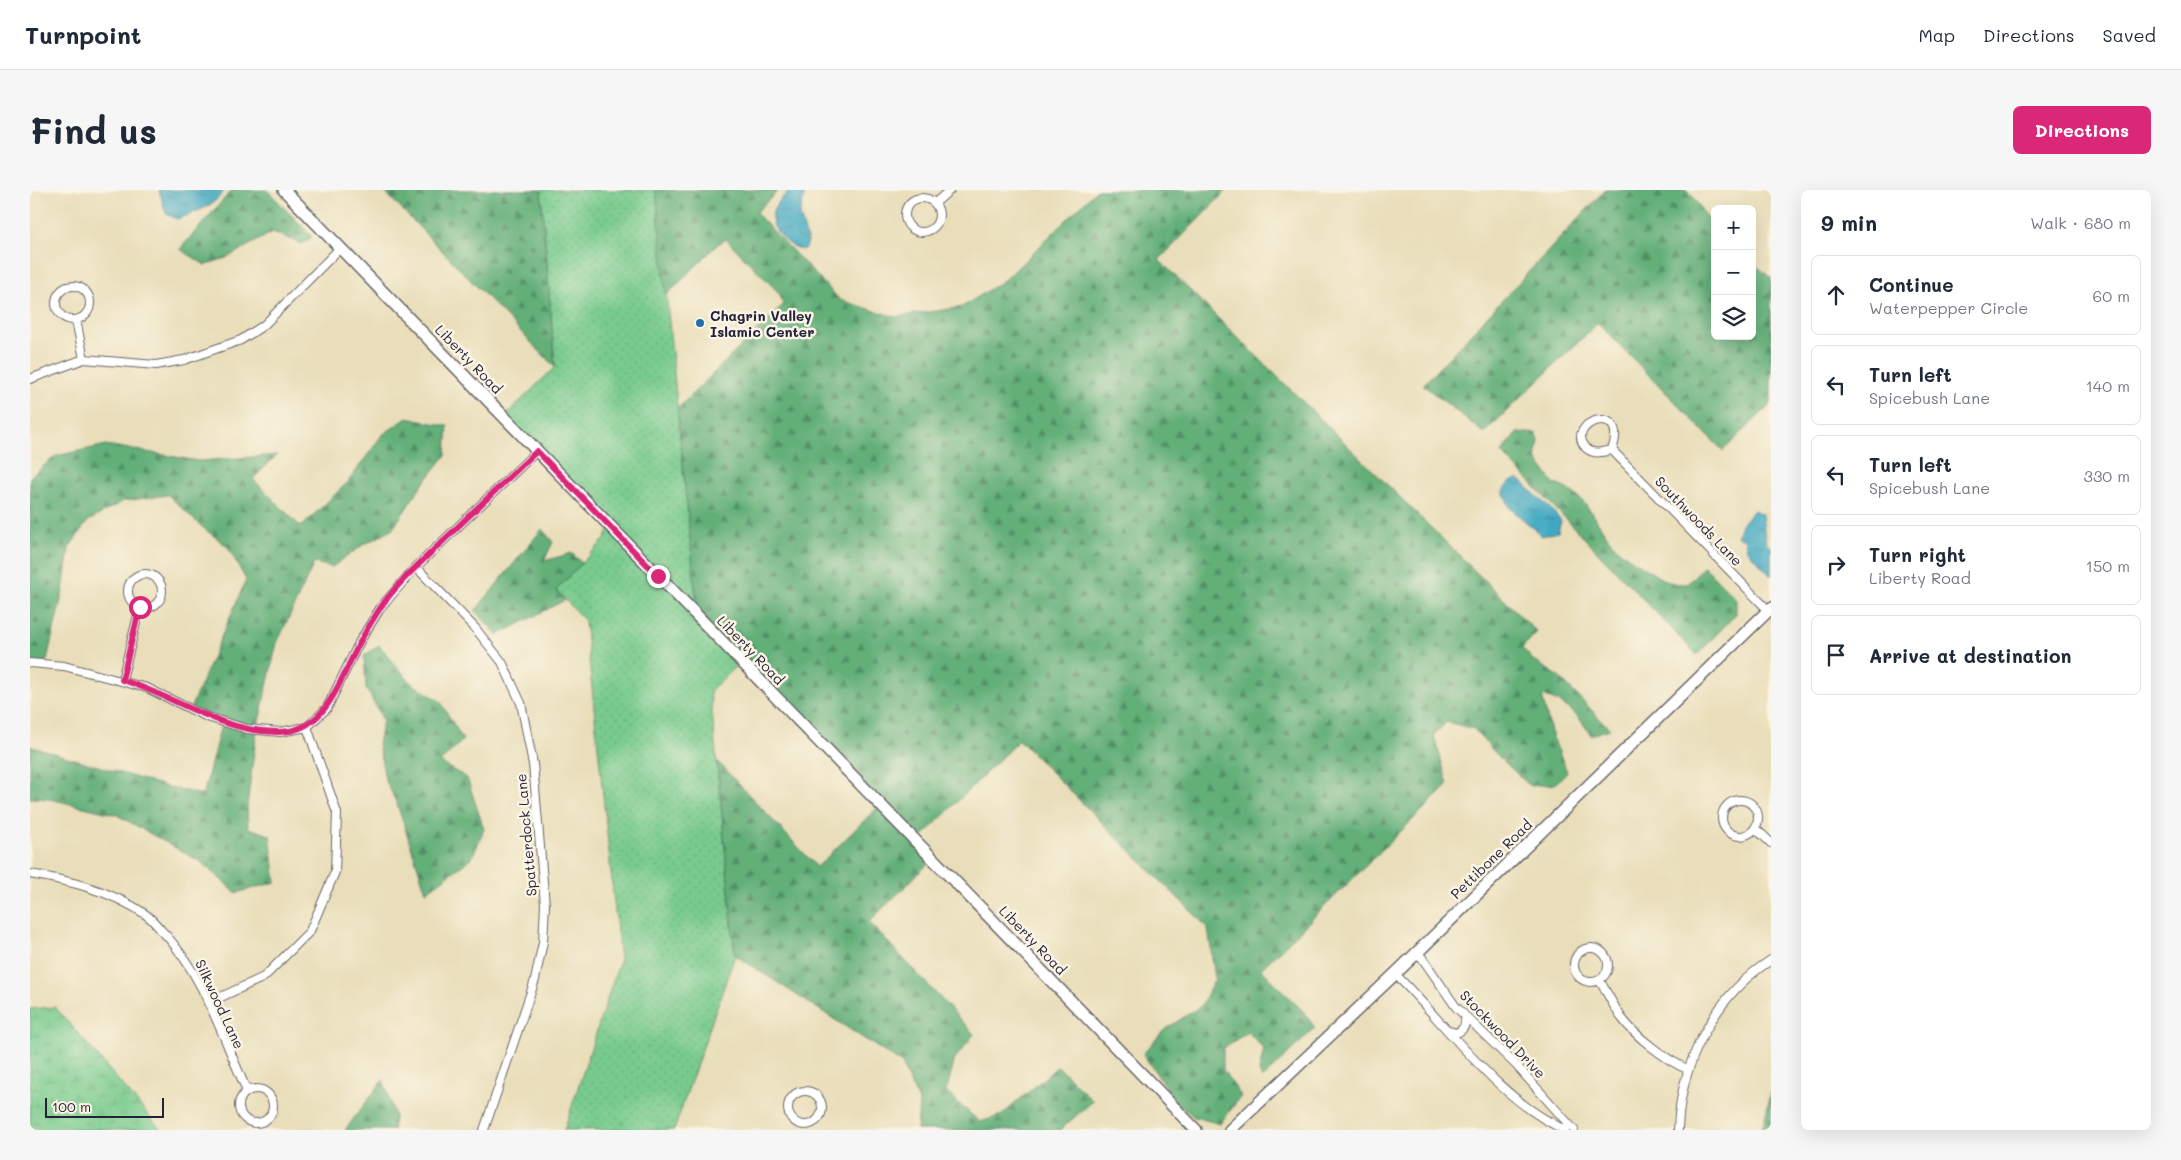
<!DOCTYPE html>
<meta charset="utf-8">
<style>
:root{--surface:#fff;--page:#f6f6f7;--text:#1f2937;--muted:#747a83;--line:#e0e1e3;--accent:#db2777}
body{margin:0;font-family:Mali,sans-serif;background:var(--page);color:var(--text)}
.controls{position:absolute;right:15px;top:15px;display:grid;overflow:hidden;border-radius:8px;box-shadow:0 5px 20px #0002}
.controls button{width:45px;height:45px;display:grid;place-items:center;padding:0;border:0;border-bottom:1px solid var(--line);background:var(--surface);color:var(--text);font:25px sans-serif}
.scale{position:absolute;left:15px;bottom:12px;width:119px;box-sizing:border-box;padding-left:5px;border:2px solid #22223b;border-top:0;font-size:14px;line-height:18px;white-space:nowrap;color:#22223b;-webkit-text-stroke:4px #fcf5e5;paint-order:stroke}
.stop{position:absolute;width:15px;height:15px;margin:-11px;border:4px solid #db2777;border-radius:50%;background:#fff}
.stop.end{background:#db2777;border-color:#fff;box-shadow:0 1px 5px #0008}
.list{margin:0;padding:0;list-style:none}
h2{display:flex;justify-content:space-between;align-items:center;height:65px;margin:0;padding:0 20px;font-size:21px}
h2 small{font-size:16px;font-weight:400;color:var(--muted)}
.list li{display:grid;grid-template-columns:32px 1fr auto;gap:15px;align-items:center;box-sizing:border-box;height:80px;margin:0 10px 10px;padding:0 10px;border:1px solid var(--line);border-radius:8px}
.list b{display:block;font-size:19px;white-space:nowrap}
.list p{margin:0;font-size:16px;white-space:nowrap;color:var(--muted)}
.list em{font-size:16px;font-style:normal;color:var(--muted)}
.icon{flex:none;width:28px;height:28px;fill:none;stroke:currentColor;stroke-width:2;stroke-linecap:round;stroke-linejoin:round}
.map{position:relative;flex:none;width:1741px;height:940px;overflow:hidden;border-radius:8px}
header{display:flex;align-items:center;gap:30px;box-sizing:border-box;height:70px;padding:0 25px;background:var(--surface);border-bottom:1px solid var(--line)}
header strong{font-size:24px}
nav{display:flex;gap:28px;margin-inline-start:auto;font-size:18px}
.intro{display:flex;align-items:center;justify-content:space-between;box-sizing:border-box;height:120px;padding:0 30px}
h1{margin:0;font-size:35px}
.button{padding:12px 22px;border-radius:8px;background:var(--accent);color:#fff;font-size:18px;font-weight:700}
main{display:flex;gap:30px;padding:0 30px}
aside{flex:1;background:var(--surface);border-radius:8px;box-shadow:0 5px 20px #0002}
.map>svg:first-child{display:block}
.grass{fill:url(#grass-dots);stroke:#4d7664}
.forest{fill:url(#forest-firs);stroke:#42685a}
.wetland{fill:url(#wetland-marsh);stroke:#4d7664}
.water{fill:url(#water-ripples);stroke:#32657e}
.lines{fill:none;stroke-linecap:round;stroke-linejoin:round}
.street-casing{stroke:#686467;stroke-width:10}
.secondary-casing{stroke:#686467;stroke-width:14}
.street{stroke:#fff;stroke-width:8}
.secondary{stroke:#fff;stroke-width:11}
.route{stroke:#db2777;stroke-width:6}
.poi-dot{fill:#1f6fb2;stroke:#fcf5e5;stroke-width:2}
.labels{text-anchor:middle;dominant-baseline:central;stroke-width:5;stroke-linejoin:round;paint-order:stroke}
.poi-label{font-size:14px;font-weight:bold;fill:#22223b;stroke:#fcf5e5;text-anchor:start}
.street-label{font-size:14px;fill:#22223b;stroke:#fcf5e5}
</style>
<header>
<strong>Turnpoint</strong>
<nav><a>Map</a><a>Directions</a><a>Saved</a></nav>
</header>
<div class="intro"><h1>Find us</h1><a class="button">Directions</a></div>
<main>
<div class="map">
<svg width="1741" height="940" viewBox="0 0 1741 940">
<defs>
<pattern id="grass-dots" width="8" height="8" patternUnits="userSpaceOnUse" patternTransform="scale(1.25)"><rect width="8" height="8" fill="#78cb8d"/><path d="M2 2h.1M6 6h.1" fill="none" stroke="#68ae7b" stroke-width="1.8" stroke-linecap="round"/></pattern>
<pattern id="forest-firs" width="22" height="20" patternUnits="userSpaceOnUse" patternTransform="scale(1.25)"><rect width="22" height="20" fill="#62af78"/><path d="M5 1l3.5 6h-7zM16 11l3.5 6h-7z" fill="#508e64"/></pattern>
<pattern id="wetland-marsh" width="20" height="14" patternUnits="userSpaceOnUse" patternTransform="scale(1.25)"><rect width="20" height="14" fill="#78cb8d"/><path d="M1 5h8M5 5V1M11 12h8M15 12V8" fill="none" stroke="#68ae7b"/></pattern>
<pattern id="water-ripples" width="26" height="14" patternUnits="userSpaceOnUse" patternTransform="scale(1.25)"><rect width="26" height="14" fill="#41a8c1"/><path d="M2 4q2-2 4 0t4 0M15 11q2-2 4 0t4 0" fill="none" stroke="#36889e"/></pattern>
</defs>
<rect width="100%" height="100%" fill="#fcf5e5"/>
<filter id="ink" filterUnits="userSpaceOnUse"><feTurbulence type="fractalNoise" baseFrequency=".02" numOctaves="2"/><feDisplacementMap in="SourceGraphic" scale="10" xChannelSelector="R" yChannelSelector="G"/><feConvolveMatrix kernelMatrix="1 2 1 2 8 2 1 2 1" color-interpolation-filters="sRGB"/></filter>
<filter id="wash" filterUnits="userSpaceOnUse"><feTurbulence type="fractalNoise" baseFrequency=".0096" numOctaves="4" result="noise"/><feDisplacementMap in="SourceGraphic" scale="20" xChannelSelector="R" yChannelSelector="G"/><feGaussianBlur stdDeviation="1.12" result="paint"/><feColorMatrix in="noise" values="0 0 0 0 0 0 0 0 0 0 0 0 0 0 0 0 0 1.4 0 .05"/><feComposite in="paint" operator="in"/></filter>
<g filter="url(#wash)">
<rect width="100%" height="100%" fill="#e9deb9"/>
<!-- grass -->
<path class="grass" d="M511,0h115l42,427 43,44 -31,30 25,264 -61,175h-110l56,-170 -35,-339 -29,-31 49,-51 6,-12 -107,-110 51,-50z"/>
<!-- forest -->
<path class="forest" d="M202,0h35l45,47 -10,7 -29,-12 -47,26 -21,7 -25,-16z
M353,0h158l14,177z
M626,0h123l-23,23 84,87 55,17 67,-10 45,-29 90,-88h130l-68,70 378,372 -15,16 12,13 24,15 52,53 -19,6c-14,-21 -24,-32 -49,-39l9,36 16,40 -12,12 -25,2 -33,-31 -23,-26 -27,-7 -13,13 14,50 -187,184 42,42 12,17 -53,51 -3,-8 5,-22 -16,-17 -25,16v22l18,26 -21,28 -26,-7 -17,-13 -34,-50 21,-24 37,-24 14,-27 -7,-51 -189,-188 -102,102 16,17 -64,63 105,112 -19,25 -9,33 34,30 22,-7 56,-49 35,35 -33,29h-143l2,-29 -14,-28 -2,-9 -168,-109 -18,-194 100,106 63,-62 -182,-188 -21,-208 106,-104 -4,-12 -53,-54 -8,5 -52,52z
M1575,0h83l27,39v107h37v-74l19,16v126l-48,47 -125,-128 -114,110 -61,-48z
M377,228l41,8 -2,29 -27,34 -27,41 -29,15 -31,22 -18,-4 -37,80 -20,87 -10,76 1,22 22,7 6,47 -40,11 -35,-31 -84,-47 -67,-16 -20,-1v-52l138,41 35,8 19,-74 -32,-12 56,-129 -18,-33 -27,-21 -33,-31 -45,6 -36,21 -18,26 -6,43 -17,73 -16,-1v-186l26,-21 50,-11 93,16 78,-6 -24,24 48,48 47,-45 34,-47z
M1487,243h19l3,8 -3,17 18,26c37,10 42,45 66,67 8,7 19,13 28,19 13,9 23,15 39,14l17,-18 32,33v15l-39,41 -195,-202 8,-13z
M512,339l11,13 -9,19 28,-8 10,10 -26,27 9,10 -67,35 -23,-24z
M349,455l32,38 29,18 23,39 -23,22 27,16 17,51 -12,29 -46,34 -29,-88 -12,-25 -7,-35 5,-24 -17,-32 -2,-32z
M353,890l12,36 -2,14h-48z
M1741,902v38h-9l9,-37z"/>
<!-- wetland -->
<path class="wetland" d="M25,817l106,123h-131v-121z"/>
<!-- water -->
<path class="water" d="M129,0h65c-5,14 -34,25 -47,29l-11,-5z
M760,0h15l-5,25 8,27 -2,6 -4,2c-9,-3 -14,-6 -20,-13 -19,-18 -8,-32 8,-47z
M1489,289l34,32 8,10 -3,11 -16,4 -32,-28 -7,-17 7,-10z
M1724,320l8,4 4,29 5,4v29l-24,-26 -2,-11 -8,-2 4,-13z"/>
</g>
<g filter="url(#ink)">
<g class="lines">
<defs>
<path id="street" d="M875 25a17 17 0 1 1 34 0a17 17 0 1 1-34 0Z
M905,13l15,-13
M26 113a17 17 0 1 1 34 0a17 17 0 1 1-34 0Z
M46,130l8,39
M0,189l54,-20 72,6 28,-5 57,-20 23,-15 76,-77
M1582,260c-9,2 -19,5 -26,-2 -23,-26 44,-48 26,2l156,160
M386,377l59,61 27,34 19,41 12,61 12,141 -2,37 -8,38 -51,150
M98 401a17 17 0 1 1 34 0a17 17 0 1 1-34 0Z
M0,473l34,3 83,22 60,29 40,12 33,3 27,-5 20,-19 33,-67 21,-34 35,-40 121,-116
M92,490l18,-73
M1692 628a18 18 0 1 1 36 0a18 18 0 1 1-36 0Z
M1725,638l16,15
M0,684c41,7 79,16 115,40 6,4 11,10 16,16 41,41 62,108 86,161
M1544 775a17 17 0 1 1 34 0a17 17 0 1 1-34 0Z
M1388,762l38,55 60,58 58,65
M1365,784c53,52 102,125 170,156
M1569,790c8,12 14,25 22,37 14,19 45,43 66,52
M178,813l56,-26 46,-46 25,-59 2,-59 -30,-86
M1419,841l7,2c9,-3 10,-10 9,-17
M209 916a17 17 0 1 1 34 0a17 17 0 1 1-34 0Z
M758 918a17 17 0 1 1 34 0a17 17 0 1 1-34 0Z
M1648,940c2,-66 36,-134 93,-170"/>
<path id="secondary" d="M254,0l912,940
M1200,940l165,-156 376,-366"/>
</defs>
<!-- street casing -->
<use href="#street" class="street-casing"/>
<!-- secondary casing -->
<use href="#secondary" class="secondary-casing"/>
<!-- street -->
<use href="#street" class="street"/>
<!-- secondary -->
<use href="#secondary" class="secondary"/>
</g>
</g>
<g class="lines" filter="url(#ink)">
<!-- route -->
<path class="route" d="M110,417l-18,73c53,16 100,53 157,52 44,0 57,-43 74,-76 7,-15 15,-29 24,-43 16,-26 42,-49 64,-70 32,-31 64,-62 96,-92l121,125"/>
</g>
<!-- markers -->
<circle class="poi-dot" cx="670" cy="133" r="5"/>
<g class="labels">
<!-- poi labels -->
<g class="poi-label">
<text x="680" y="125">Chagrin Valley<tspan x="680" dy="16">Islamic Center</tspan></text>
</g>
<!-- street labels -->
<g class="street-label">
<text transform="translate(439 169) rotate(46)">Liberty Road</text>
<text transform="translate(1669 331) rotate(46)">Southwoods Lane</text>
<text transform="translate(721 460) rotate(46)">Liberty Road</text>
<text transform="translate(496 645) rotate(-95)">Spatterdock Lane</text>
<text transform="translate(1461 669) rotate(-44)">Pettibone Road</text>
<text transform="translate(1003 750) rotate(46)">Liberty Road</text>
<text transform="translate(190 814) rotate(65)">Silkwood Lane</text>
<text transform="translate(1473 844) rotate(46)">Stockwood Drive</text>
</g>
</g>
</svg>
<div class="controls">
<button>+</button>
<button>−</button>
<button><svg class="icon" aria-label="layers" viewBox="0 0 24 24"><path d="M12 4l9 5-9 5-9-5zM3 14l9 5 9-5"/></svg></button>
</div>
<div class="scale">100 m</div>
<div class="stop" style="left:110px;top:417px"></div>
<div class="stop end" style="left:628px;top:386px"></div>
</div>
<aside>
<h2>9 min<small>Walk · 680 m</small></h2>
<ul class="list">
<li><svg class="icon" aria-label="ahead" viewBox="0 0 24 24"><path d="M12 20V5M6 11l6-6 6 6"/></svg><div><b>Continue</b><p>Waterpepper Circle</p></div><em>60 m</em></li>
<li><svg class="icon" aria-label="left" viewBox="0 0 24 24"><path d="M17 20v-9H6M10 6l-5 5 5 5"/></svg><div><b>Turn left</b><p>Spicebush Lane</p></div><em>140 m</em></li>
<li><svg class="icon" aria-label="left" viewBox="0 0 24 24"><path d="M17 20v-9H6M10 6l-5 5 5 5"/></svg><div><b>Turn left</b><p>Spicebush Lane</p></div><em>330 m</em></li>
<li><svg class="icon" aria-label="right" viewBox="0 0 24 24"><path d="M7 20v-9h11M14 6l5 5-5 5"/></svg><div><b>Turn right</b><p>Liberty Road</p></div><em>150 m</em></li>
<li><svg class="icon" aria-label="arrive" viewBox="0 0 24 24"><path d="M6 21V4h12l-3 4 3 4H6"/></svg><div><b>Arrive at destination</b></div></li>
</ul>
</aside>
</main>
